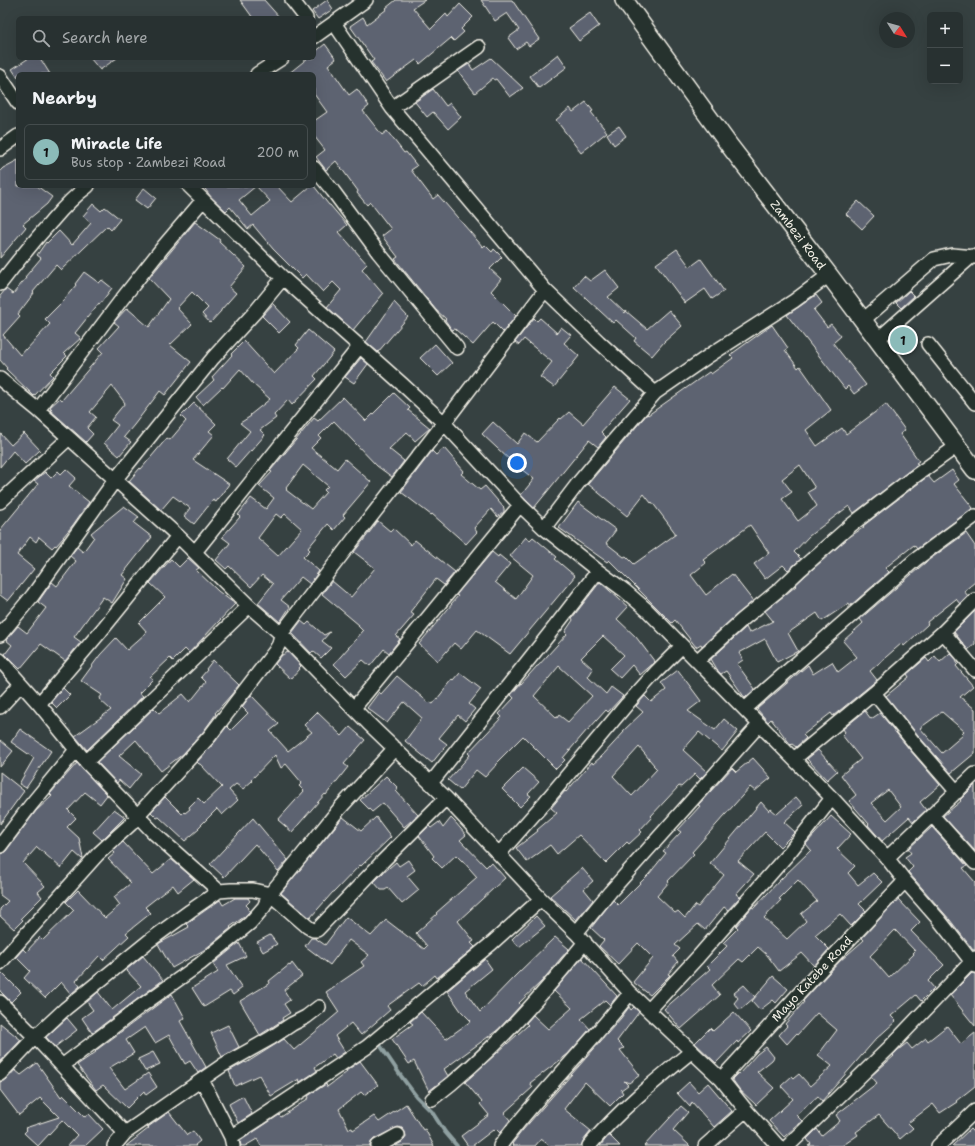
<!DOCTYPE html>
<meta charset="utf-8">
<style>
:root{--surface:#283131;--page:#343d3d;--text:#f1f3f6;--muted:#a5a9ab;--line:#444c4d;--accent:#8bbbb9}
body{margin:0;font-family:"Shantell Sans",sans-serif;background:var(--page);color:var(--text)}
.controls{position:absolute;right:12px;top:12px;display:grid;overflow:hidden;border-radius:6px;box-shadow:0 4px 16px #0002}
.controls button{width:36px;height:36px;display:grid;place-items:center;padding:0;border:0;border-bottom:1px solid var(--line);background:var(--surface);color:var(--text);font:20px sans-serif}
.compass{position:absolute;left:879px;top:12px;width:36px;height:36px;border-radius:50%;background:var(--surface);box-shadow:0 4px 16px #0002;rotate:127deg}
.you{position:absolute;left:517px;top:463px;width:14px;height:14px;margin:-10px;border:3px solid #fff;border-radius:50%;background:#1a73e8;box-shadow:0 0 0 6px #1a73e833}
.badge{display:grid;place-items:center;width:26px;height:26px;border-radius:50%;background:var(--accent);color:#111;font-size:13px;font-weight:700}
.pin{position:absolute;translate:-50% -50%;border:2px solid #fff;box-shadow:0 1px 4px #0006}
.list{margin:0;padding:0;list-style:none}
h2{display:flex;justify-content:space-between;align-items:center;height:52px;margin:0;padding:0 16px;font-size:17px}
h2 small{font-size:13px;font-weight:400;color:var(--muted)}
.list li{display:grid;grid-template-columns:26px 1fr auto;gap:12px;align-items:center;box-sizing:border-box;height:56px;margin:0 8px 8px;padding:0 8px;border:1px solid var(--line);border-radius:6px}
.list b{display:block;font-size:15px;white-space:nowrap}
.list p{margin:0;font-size:13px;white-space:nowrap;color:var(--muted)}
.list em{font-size:13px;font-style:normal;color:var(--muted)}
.icon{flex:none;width:22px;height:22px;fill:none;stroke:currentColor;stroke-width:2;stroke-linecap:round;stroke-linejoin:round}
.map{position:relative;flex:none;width:975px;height:1146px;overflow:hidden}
.search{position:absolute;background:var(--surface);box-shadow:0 4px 16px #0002;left:16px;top:16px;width:300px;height:44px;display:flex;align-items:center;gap:10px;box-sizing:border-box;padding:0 14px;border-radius:6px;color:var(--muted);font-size:15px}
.panel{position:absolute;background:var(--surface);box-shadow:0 4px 16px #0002;left:16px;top:72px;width:300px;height:116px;border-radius:6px}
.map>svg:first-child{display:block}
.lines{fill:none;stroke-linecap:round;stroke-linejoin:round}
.stream{stroke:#8fa0a1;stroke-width:4}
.building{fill:#5d6371;stroke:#f4f1e8;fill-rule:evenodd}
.minor-casing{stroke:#f4f1e8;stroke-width:16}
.major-casing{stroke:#f4f1e8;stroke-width:20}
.minor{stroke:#26332d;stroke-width:13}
.major{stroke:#26332d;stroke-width:17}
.labels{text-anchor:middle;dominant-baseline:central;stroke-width:3;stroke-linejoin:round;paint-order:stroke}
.street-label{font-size:12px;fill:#f4f1e8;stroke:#26332d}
</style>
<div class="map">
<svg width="975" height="1146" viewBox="0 0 975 1146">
<rect width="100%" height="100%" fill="#364141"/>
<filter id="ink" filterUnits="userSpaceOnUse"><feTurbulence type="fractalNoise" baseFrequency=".025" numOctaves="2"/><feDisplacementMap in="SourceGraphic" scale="8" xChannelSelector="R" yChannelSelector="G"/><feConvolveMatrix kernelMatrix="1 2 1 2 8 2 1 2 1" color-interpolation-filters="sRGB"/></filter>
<g filter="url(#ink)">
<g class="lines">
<!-- stream -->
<path class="stream" d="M380,1045l21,31 15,20 16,16 13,20 12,14"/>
</g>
<!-- building -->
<path class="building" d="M240,0h24l16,18h-27z
M327,0l6,9 -15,10 -6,-8z
M396,0h29l-12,8 18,21 15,-15 2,3 12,-13 13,13 -12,12 3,3 -10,9 -3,-3 -31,26 -4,-4 -30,22 -15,-20 3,-2 -24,-34 13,-9 4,7 20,-15 -1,-1z
M481,0h31l27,39 -10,7 -3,-4 -10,7 -8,-11 11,-8 -12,-17 -12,8z
M590,13l9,13 -20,15 -10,-13z
M325,44l11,15 -8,6 21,30 8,-6 12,17 -6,5 19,24 5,-4 17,22 2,-1 11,14 -6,4 22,29 5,-4 45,52 2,-2 7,7 2,-3 8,8 -12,12 11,10 -10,12 25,25 -13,16 -10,-10 -20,23 -18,-16 -3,1 -7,-10 1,-1 -10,-9 -41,-51 3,-2 -16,-21 9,-7 -21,-27 -3,3 -10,-12 1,-2 -22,-30 -10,9 -10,-13 9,-7 -11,-14v-15l13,-9 -13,-18v-20h-26l20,-16h6v-5z
M558,54l9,13 -28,21 -9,-12z
M29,58h11l10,16h-32v4l-6,-9z
M90,58h27l-17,12z
M491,58l32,30 -13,9 -14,-18 -2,1 -1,-2 -18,15 -17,-22 11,-7 4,6z
M433,89l13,17 4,-3 11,14 -13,12 -15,-17 -6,5 -12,-15z
M586,102l7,9 -2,1 16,20 -26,21 -25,-33 14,-12 3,4z
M619,126l7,10 -12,9 -7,-11z
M18,160v26h19l15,11 -5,7 -24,20 3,3 -26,31v-87l3,-3z
M203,186h74l15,16 19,-16h3l15,19h1l17,20 -8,7 28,32 -5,5 21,25 -30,36 -26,-23 14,-17 -8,-8 -10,10 -17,-18 -4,4 -29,-29 -20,-24 -5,4 -18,-22 -4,4 -15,-14zM256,186l14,15 -18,15 -13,-16z
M144,188l12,10 -9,11 -12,-9z
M858,201l16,15 -12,13 -16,-15z
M93,204l8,7 4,-4 15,12 -9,11 -4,-4 -46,44 -5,-5 -23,27 1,1 -16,21 2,2 -17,19 17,20 5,-6 1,1 24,-26 -5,-5 17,-17 14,-17 -1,-1 9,-12 15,11 3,-3 10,8 -12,16 -1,-1 -24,30 6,5 -17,15 3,3 -17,17 3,3 -19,20 -28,-27 1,-1 -7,-8v-64l6,-7 7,5 13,-16 -1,-1 16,-19 -4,-3 9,-13 1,1 12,-12 13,14 19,-22 -8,-7z
M195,222l25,18 -1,2 27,25 -17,20 7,6 -15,17v1l-11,12 -8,-9 6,-6 -16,-16 -15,16 15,16 -22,21 21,17 -26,33 -5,-4 -26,34 -10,12 7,5 -12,14 -15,-13 14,-18 -7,-5 14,-17 -13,-17 -22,26 6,5 -9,11 6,6 -7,8 -36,-32 2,-1 -2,-2 10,-9 2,2 41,-48 -4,-4 20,-22 -5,-4 13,-14 22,19 20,-28 -20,-21z
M677,249l13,18 11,-8 23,32 -12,8 -7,-10 -20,14 -29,-39z
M605,270l14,18 -11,9 17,16 1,-2 21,18 22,-19 13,16 -18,16 -12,14 -18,-15 2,-3 -20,-18 -3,3 -39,-36 10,-11 6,5z
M909,291l5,5 -13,12 -5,-5z
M816,295l6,8 -8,7 13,17 4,-3 10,12 -8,7 33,42 -12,9 -6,-8 -3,3 -58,-74z
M394,302l14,15 -30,35 -12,-10z
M273,304l17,18 -11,11 -17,-17z
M534,318l3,3 3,-3 17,15 4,-6 10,8 -7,8 15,13 -25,31 -14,-10 12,-15 -28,-23 -5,6 -4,-3z
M772,325l16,23 -3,2 13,18 2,-2 31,44 -25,20 11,16 25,-18 4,6 40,-30 19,26 -5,4 19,27 -3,2 2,1 -64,49 -5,-7 -40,30 -15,16 7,7 -13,11 -5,-5 -18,14 -11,-15 15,-11 -19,-28 -47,35 3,3 -15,12 15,20 26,-21 21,27 -51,45 -1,-2 -5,3 -21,-27 -3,3 -63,-63 -2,2 -48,-34 19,-26 38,28 -10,13 18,14 2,-1 8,8 42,-30 -24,-32 -1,1 -7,-9 -17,22 -39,-32 59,-70 1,1 61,-43 2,2 22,-16 -3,-3zM800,465l15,23 -7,4 9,14 -19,15 -16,-22 10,-7 -10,-13z
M308,330l26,22 -20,24 3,3 -25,26 -4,-5 -14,15 2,3 -16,12 5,5 -14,16v-1l-15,17 -9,-8 23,-28 -10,-8 11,-7 -1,-1 20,-16 -17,-15 -13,-15 -17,19 -1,-1 -19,18 -7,-8 18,-17 -2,-3 20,-22 -1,-1 13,-13 30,33 25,-26 -3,-3z
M435,344l17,19 -14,13 -18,-18z
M361,358l7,6 -14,19 -9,-6z
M615,387l15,12 -29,33 5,5 -8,10 -9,-7 -55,68 -13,-13 13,-16 -22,-17 -30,-28 11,-12 24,22 8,-11 12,9 23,-24 1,1 8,-7 14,12z
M394,393l16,15 -2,2 22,18 -15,13 -8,-9 -18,17 15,12 -12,16 -15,-11 -43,-45 -15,15 2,2 -10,10 26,21 8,-10 26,23 -28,33 2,2 -11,13 -6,-6 -20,24 2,2 -7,7 16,14 -9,13 -9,-7 -20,23 9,7 -10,15 -22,-19 15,-19 -11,-9 -11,12 -22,-21 -3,3 -10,-9 14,-17 -8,-6 18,-20 -2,-2 13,-17 15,11 8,-11 -15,-12 13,-14 -2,-1 6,-7 38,-46 4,3 25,-24 23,24zM303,465l25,21 -4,4 2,2 -15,17 -25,-19 1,-1 -1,-1zM276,514l5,4 4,-4 17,15 -24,27 -20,-18z
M194,403l22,21 -7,7 5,4 -21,25 36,24 -13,18 -3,-2 -19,24 -10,-8 6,-8 -17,-12 -12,14 -32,-29 11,-13 1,1 26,-31 3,2 16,-19 -5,-5z
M0,433l11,12 13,-12 16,17 -15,14 -12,-13 -13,16z
M444,448l20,23 -3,3 19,16 5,-4 19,22v4l-6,5 -7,-8 -17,19 3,4 -11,12 -34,-30 -1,1 -30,-23 31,-41 4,4z
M66,469l10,9 -7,8 20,16 -16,23 -10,12h1l-8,9 -1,-1 -3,3 -13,-11 -3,5 -6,-5 -13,18 17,14 -26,32 -8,-6v-65l38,-46 -4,-3 11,-9 6,6 7,-7 3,3z
M952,470l7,10 -5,4 19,24 -56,41 -3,-4 -29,23 4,4 -39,34 -1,-3 -27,18 -5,-8 -29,20 10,18 -21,11 -12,-23 -26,14 4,7 -6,4 18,25 -8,7 -2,2 -19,-27 -5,3 -3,-3 -7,-12 35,-32 3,6 24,-12 -8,-10 31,-25 -1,-1 11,-10 42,-37 16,-11 -1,-1 65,-50 6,7z
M124,506l15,11 -5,6 18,14 -30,38 5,4 -15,24 -9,-6 -29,40 7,5 -16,19 -24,-17 -21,25 -15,-15 7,-9 -6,-5 12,-14 9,7 19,-25 -8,-6 14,-20 5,4 19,-25 -6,-5 7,-9 6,5 11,-15 -3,-4z
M378,521l12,10 3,-3 18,17 4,-5 40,32 -11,13 -8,-6 -26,33 4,3 -18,21 4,3 -11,14 -5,-4 -14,17 -7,-6 -17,16 -12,-12 29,-33 -5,-5 1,-1 -37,-31 10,-13 19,16 24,-29 -21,-16 12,-15z
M966,533l9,13v36l-11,9 4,5 -8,8 -4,-5 -29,23 1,2 -24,22 -2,-3 -32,28 7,9 -44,36 -2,-3 -28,22 3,3 -10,9 -4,-3 -1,1 -20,-26 -3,3 -11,-13 51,-44 5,9 19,-12 6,10 19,-15 -14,-16 20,-18 -3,-4 66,-57z
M526,537l4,3 3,-3 24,20 -2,2 20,17 -65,78 -33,-24 -16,19 -7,-6 -16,18 -19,-17 33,-40h-1l7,-8 -2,-1 36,-43 6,5 1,-2 11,9 -15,18 21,17 17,-24 -23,-19z
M188,558l11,10 -3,2 22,21 17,13 -46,49 -4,-4 -12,12 -3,-3 -20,19 3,2 -14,14 4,3 -56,54 -12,-14 36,-26 -12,-11 3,-4 -21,-14 19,-26 16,-17 11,12 20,-18 -8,-9 26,-26 -15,-14 21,-24 8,8z
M600,582l28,25 -11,12 19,18 19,25 -15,13 -8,-10 -12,13 -10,-9 14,-14 -21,-19 -22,22 12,11 -5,8 18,17 5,-7 12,9 -15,16 -2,-2 -18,20h-1l-24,28 2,2 -9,9 -33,-33 -26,26 1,1 -13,14 -9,-7 -16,20 -12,-10 22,-25 -2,-2 34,-36 -3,-3 15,-16 -3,-3 10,-12v1l16,-18h1l29,-32 -2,-2 8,-12 -1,-2zM559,666l33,30 -24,26 -9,-7 -2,3 -23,-22z
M975,611v33l-7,6 -14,-18z
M301,621l5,4 3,-3 15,13 6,-3 -8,9 9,7 -10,10 -8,-7 -2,2 -19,-20z
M288,652l13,14 -2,2 1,1 -9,10 -16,-15 7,-9z
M950,653l7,7 -1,1 2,3 -2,2 17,20 -13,11 15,12v44l-24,20 -29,-33 -36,-44 23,-19 -2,-3 19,-16 3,4 6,-6 5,6zM942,712l22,19 -2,2 1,2 -21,18 -22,-25z
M213,660l26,25 -8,10 -16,18 1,1 -13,18 -20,22 -22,17 -25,-31 -17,16 22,18 -12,15 -10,-9 -2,3 -20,-21 57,-54 5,5 24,-19 7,8 16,-20 -5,-5 6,-7 -1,-1z
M678,670l23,31 -13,10 27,19 9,-11 14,12 -16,20 -23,-19 -16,18 24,22 -7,7 -5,-5 -14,13 -2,-1 -28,30 1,1 -12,13 2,2 -13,12 -2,-2 -21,21 -27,-28 -22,19 -7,-9 -23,17 -11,-14 22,-17 -1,-1 20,-17 -6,-5 14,-17 1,1 26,-30 1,2 9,-8 22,-24 -1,-1 20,-19 -7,-6 9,-10 6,6 15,-12 -5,-7zM639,747l15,18h-1l4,4 -25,27 -19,-20z
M460,673l21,16 -12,15 6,5 -10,12 -7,-6 -19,23 8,6 -15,19 -27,-22 17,-23 -18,-16 -17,21 -20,-15 12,-16 2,2 16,-18 32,27 1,-1 3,2 20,-25 1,1z
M63,688l7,7 -13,13 -6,-6z
M251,695l28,29 -9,7 18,20 24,-19 -8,-7 13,-13 25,24 8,-9 15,13 -21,24 4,3 -22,28 -1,-1 -33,38 -14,-12 26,-29 -5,-5 3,-3 -16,-19 -5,4 -6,-13 -24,25 1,1 -9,8 -7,-5 -7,6 9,10 -16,15 -5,-6 -19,19 1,1 -14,12 -26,-24 -2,1 -6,-6 14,-15 17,17 2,-2 1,1 5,-4 -1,-2 9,-9 6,6 18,-17 -22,-23h-1l-2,-2 18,-20 12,-16 4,4 17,-17 -6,-6z
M865,711l6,8 9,-6 30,37 30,35 -20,17 6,8 -13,12 -4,-5 -27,24 -14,-16 1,-1 -20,-23 7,-6 -15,-20 20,-16 -19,-24 3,-3 -2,-3zM888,790l13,17 -14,13 -16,-17z
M20,729l31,22 -25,37 -7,-4 15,-26 -23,-16z
M0,740l13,11 -13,16z
M818,750l19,21 -10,9 -20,-21z
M753,758l18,20 -16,13 -5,-4 -58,65 2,2 -26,27 1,1 -12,14 18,17 3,-2 7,7 10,-13 3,2 26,-32 -14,-12 51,-61 8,9 2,-2 6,5 19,-17 7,8 -19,17 11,10 -15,15 -15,-15 -27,29 16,13 -18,20 4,3 -12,13 -4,-3 -19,23 -7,-6 -23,21 5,4 -7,7 5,6 -10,12 2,1 -20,20 -17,-13 20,-24 -15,-15 -20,21 -19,-18 5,-6 -13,-12 22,-28 5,5 31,-31 17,-21 -3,-2 18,-19 -3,-2 22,-24 -2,-1 34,-37 4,4z
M77,763l30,32 -7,9 -15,-12 -17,18 8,8 -9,9 12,11 4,20 -1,1 -8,-7 -13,16 -24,-21 -14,16 22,23 -7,6 4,5 -21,21 2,2 -9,9 -14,-13v-7l8,-8 -8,-6v-41l3,-1 3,-2 30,-40 16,-15 -2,-2z
M523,768l16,14 -11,12 3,2 -11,11 -18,-18z
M0,772l24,19 -24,33z
M386,776l12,12 -2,3 22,24 -14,12 -21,-24 -11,9 -12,-12z
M975,785v66l-32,-35 18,-15 -1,-1z
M114,809l11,8 -23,23 -9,-8z
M831,816l20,18 -14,15 18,17 -7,7 10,12 15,-12 9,9 -23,22 7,7 -15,15 -11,-12 -25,21 14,14 -15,17 -12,-13 -23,18 -12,-16 -9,-8 -15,15 -4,-3 -27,26 8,10 -39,34 -17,-20 46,-40 -3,-3 20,-20 -4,-3 15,-15 -2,-2 16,-19 2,1 25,-27 32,-31 -5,-6zM798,880l19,21 -16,13 5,7 -19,18 -23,-21 17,-18 -2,-1z
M343,817l18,14 15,-14 15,20 -30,29 -1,-1 -26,27h-1l-23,26 -29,-25z
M253,818l35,42 -10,11 -23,-27 -31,33 -14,-13z
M451,818l4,4 11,13 -6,5 26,27 5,-5 14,16 -47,43 16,20 -3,2 4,4 -38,31 -2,-3 -13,11 -3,-3 -32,23 3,4 -29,25 -10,-12 -16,13 10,16 -9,6 -3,-4 -18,13 2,4 -17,11 -1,-3 -28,17 -12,-21 -24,11 -6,-15 16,-9 1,1 38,-24 10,11 45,-38 -13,-20 38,-26 -3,-4 8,-7 -20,-15 -19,25 -25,-19 6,-8h4l10,7 21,-28 25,19 15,-16 38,29 3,-3 -11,-13 21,-19 -1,-1 41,-36 -15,-17v1l-6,-6 -14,13 -10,-10 2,-2 -15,-20 10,-10 2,2 8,-6 4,6z
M932,827l35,39 -4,2 12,14v68h-2l-23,-30 -42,-48 5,-5 -8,-10 6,-4 -3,-4z
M123,842l30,32 18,-15 23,20 -16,13 -5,-7 -28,22 6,6 -25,20 3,3 -26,24 -4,-4 -23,25 4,5 -9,8 -10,-12 -16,16 -21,-20 6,-7 -14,-14 7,-8 3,3 14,-15 3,3 31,-30 -8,-8 12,-12 27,28 15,-13 -6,-8 17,-14 -23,-24 7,-6 -2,-2z
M408,860l7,10 -8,6 12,14 -17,14 -14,-16 -3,2h-4l-7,-8 9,-9 13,-11 3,4z
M582,868l11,13 -9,8 9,11 -17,20 -26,-24z
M235,898h13l2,3 -4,4 3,3 -1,2 2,1 -6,6 -14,10 1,1 -27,22 -32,18 -14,-24 31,-17 -3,-3 34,-24 3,5z
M898,899l22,23 -9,9 33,34 -16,16 6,7 -13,13 -5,-6 -25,21 5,5 -20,18 -54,62 -4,-5 -22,19 6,6 -18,16 -15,-16 24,-22 -12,-13 11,-10 2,2 5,-4 11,12 22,-20 -14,-11 19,-25 -20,-17 -20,22 -1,-1 -9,10 -8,-9 8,-9 -2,-2 19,-22 -1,-1 37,-40 24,-21 -2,-2zM895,930l20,21 -2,2 1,1 -25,24 -19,-22z
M536,916l9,10 -26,21 -7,-8z
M270,935l7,9 -14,8 -6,-10z
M555,937l14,12 -8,9 -19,23 -23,22 2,2 -22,24 -55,40 4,7 -19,15 -15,-30 -5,3 -17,-25 21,-15 -3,-2 11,-10 25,27 25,-18 -10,-10 -14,-20 38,-32 7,10 -27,22 15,21 35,-36z
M239,943l7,13 -19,9 15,23 -9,7 -3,-4 -26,16 -12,-19 26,-16 -5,-8z
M143,956l20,24 -71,53 -10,-15 11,-8 -6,-8 11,-10 14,18 29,-24 -15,-16z
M582,958l35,38 -7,9 -5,-5 -24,19 9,10 -22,25 -38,29 3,4 -29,26 6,7 -10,13 -4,-4 -2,2 -1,-1 -21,16h-4l-7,-10 28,-21 -9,-11 2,-2 -17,-20 63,-57 -2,-2 7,-8 15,14 24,-21 -18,-17z
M292,963l10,13 -18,14 6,10 -6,4 6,9 -8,5 1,2 -23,15 -20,-34 30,-18 -1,-2 20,-16 1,1z
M0,971l21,21 -10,10 -11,-11z
M972,973l3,1v52l-25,-31z
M773,976l15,13 -12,14 -3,-3 -13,10 -8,-9z
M744,985l11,12 -15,13 -6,-7 4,-5 -4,-5z
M172,994l13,24 -5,3 26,46 -8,6 -8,-12 -5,3 -16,-29 -14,8 -10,-16 -19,13 8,13 -25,15 16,21 23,-16 9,14 -11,8 -2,-4 -17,17 -24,-23 -7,5 -19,-25 19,-13 -1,-1z
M629,1007l2,3 3,-3 5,5 -22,29 7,7 -4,2 20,25 -11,8 -5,-2 4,4 -7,5 2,3 -13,13 -25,-24 -21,27 27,22 -8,10 -2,5h-31l-9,-7 -6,7h-21l-2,-2 10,-13 99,-113z
M734,1012l17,19 -13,12 -1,-2 -21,22 -21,-20 15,-15 3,3z
M67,1018l10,12 -22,17 -9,-10z
M0,1023l21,17 -21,22z
M228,1025l11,22 -17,10 -11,-24z
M947,1026l14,18 14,-11v53l-19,15 1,1 -17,11 -7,-9 -25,19 5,5 -13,11 -21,-24 -23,17 2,3 -16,11h-34l3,-2 -4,-5 10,-10 5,7 18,-15 -4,-6 41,-32 -6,-7 23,-20 -1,-1 5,-5 9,-7 5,6 14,-11 2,3z
M766,1047l8,10 -2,3 -15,12 17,16 -18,17 -17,-16 -7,-10 6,-6 1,1 18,-20z
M153,1052l7,12 -15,7 -7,-12z
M360,1061l18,24 -14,10 -3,-3 -22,17 10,20 3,-1 1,2 21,-14 5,6 27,-18 17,26 2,-1 9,17h-39l7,-4 3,-3 1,-3 -1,-4 -3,-4 -4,-1 -24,12 -3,3 -1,4h-109l-4,-7 -12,7h-4l-1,-5 39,-26 2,2 28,-19 -1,-2 18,-12 1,3 20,-15 -1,-1z
M37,1063l24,34 2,-2 22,22 4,-3 14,15 -18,17h-18l10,-11 -15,-15 -24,26 -14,-13 3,-3 -2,-2 34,-11 -19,-19 -21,17 -19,-25v-8l6,-2 9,-10 6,5z
M689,1082l9,10 10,-9 24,28 -18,16 -22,-25 -2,5 -13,-14z
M243,1096l9,18 -14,9 -9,-19z
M681,1106l7,6 -15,18 17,16h-46z
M169,1112l18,23 6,-4 7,10 -5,4 1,1h-70l23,-18 -1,-1z
M970,1129l5,5v12h-23z
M609,1135l11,11h-20z"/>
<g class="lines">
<defs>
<path id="minor" d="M292,0l14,18
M334,23l58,85 153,182 54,52 56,51
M314,37l52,-37
M257,74l25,-16
M0,76l18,27
M392,108l87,-61
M0,149l18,-13
M314,168l19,23 45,61 79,96
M189,186l94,92 119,106 42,39 76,82 24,23 54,43 27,20 22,19 185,188 55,60 18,23 35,40 35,45
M0,284c16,-21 33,-42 51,-62 11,-13 23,-26 37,-36
M862,321l72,-62 18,-4 23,2
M877,340l95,-84
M928,344l47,59
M0,379l38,31 140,126 71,70 32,28 87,89 78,75 95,101 35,34 54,60 91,86 25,31 32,36
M38,410l84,-111 41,-52 40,-47
M0,502l69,-64
M544,528l35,-46 37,-44 39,-45 55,-38 84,-54 35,-26
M195,552l164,-205
M943,632l32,38
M0,635l33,-40 82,-115 98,-122 42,-46 28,-34
M0,660l39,44 47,58 163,-156
M697,661l45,-41 38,-31 21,-20 49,-43 61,-47 46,-33
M874,693l42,52 41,47
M39,704l62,-73 77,-95
M0,707l21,-23
M354,708l166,-203
M745,709l22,-20 148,-129 60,-44
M794,759l80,-66 69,-61 32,-32
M86,762l69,72 64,57
M431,783l126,-159 41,-53
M932,815l43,48
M0,846l30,-40 46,-56
M499,854l46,-52 82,-98 29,-32 26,-26
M887,858l88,-84
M576,933l34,-41 149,-167
M0,963l98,-109 33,-30 6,-8 72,-79 66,-86 4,-7 2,-10 82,-107 81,-104 101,-133
M0,1002l35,35 90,96
M649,1010l49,-53 90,-103 44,-56
M62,1066l79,-60 59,-42 50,-41 14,-16 6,-13 29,-35 41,-51 55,-60
M0,1074l35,-37 30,-28 84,-68 41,-30 29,-20 12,-1h22l17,4 38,33 5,3h4l66,-69 63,-63
M721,1079l107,-117 77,-81
M202,1080l29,57 2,9
M432,1099c58,-44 107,-100 153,-157
M231,1137l28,-18 108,-72 125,-104 49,-44
M114,1146l11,-13 98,-68 48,-27 21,-14 14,-7 13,-10
M378,1146l20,-11
M500,1146c40,-54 89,-100 130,-153
M589,1146c30,-36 66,-65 103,-95
M705,1146l41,-36
M788,1146l102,-99 85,-89
M938,1146l37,-35"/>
<path id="major" d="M624,0l105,145 100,130 146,195"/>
</defs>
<!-- minor casing -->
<use href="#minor" class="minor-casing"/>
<!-- major casing -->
<use href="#major" class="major-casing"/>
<!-- minor -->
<use href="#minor" class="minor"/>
<!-- major -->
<use href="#major" class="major"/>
</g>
</g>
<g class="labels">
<!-- street labels -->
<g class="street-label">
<text transform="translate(798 235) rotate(53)">Zambezi Road</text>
<text transform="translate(812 979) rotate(-47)">Mayo Katebe Road</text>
</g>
</g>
</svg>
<div class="controls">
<button>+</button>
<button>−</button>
</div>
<svg class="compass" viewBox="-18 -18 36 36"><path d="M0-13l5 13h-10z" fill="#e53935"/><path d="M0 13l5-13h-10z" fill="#a5a9ab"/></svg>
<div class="you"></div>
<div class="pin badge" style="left:903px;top:340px">1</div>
<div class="search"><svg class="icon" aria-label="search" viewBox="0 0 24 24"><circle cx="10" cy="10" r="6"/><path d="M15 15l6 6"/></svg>Search here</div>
<section class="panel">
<h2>Nearby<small></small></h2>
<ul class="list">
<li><span class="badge">1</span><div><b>Miracle Life</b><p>Bus stop · Zambezi Road</p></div><em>200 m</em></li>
</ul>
</section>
</div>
